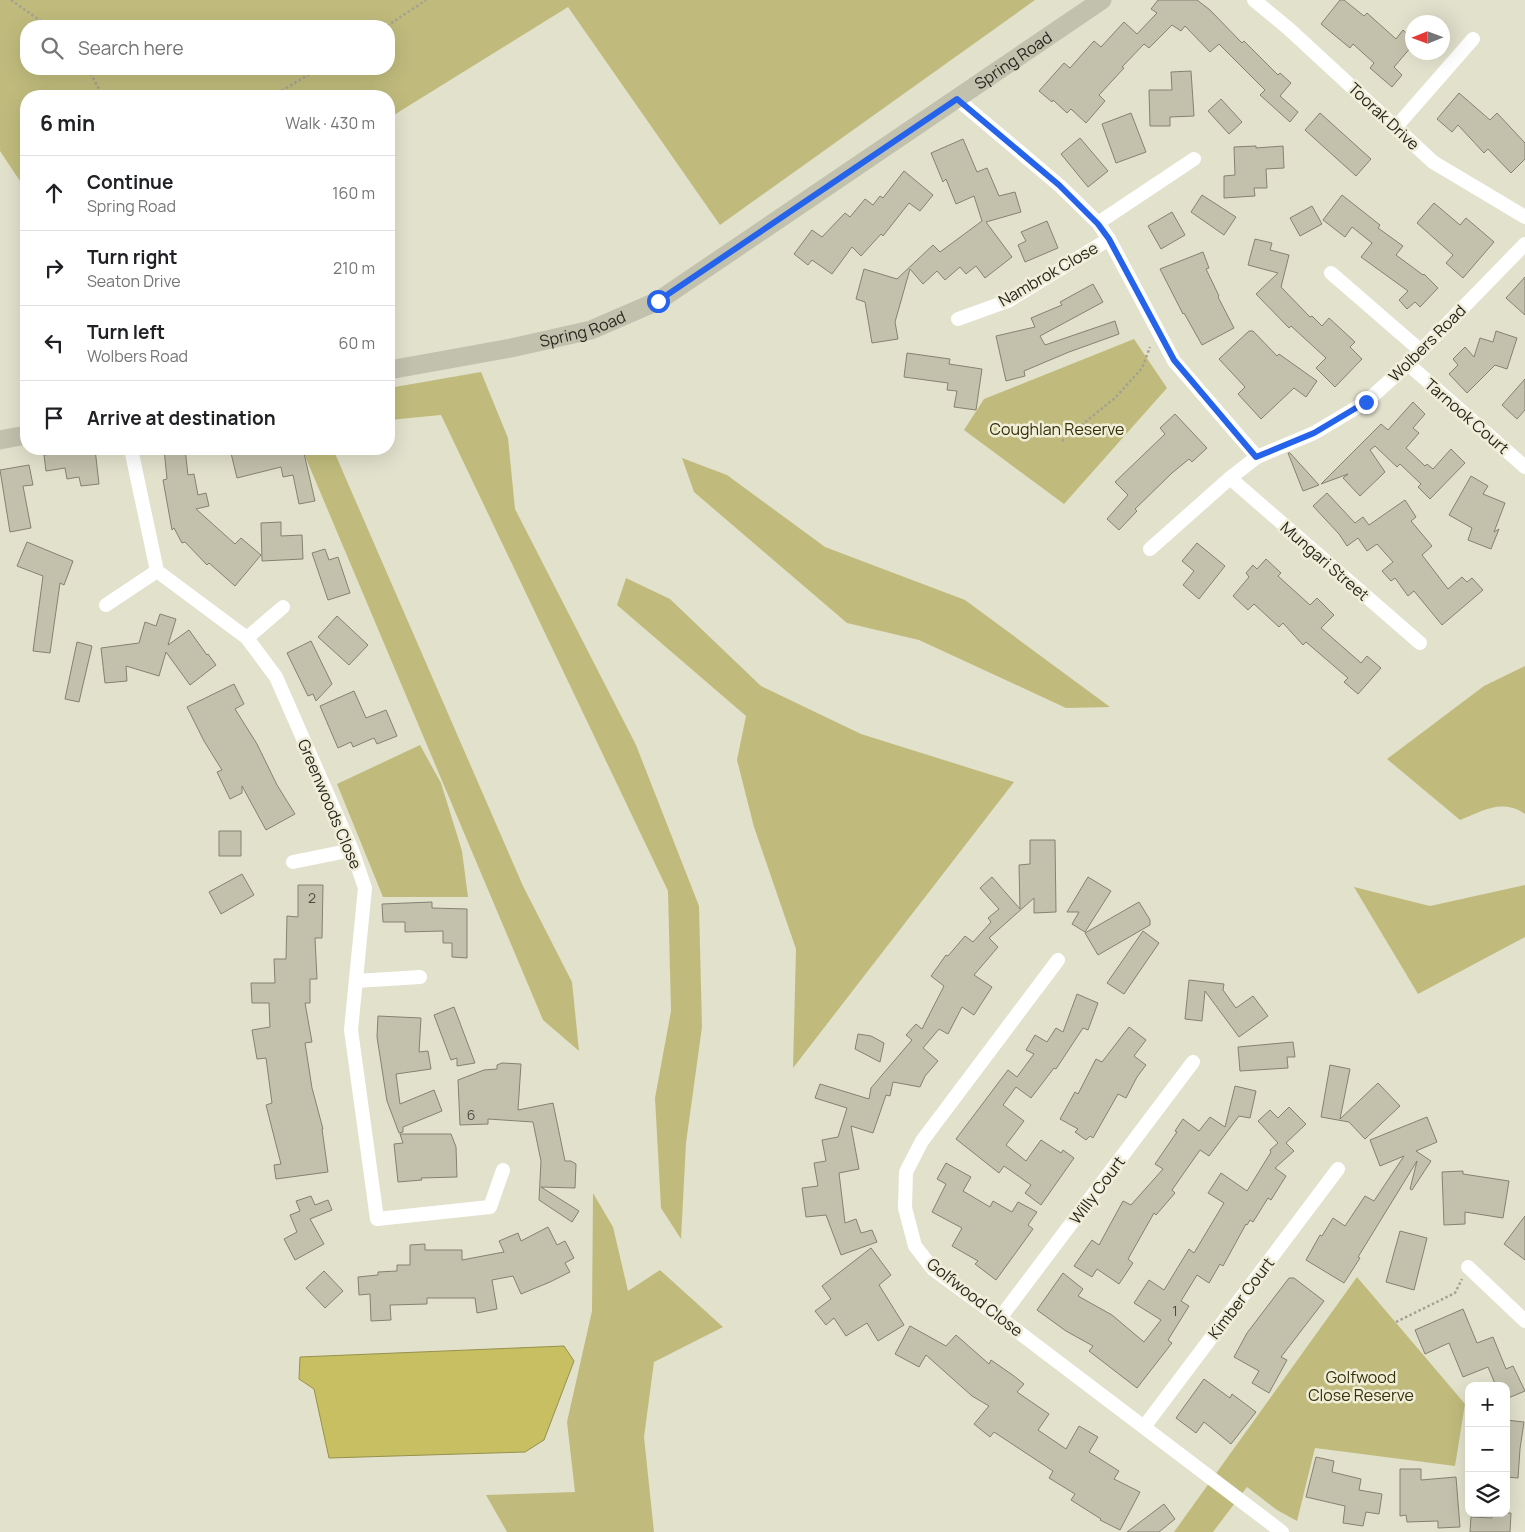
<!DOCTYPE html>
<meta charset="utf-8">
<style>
:root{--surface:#fff;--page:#f2f2f2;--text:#202124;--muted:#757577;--line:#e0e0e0}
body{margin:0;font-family:Manrope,sans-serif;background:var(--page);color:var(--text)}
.controls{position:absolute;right:15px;bottom:15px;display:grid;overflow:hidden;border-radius:10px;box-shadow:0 5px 20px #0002}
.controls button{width:45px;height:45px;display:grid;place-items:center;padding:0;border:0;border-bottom:1px solid var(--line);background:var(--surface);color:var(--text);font:25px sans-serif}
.compass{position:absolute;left:1405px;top:15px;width:45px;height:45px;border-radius:50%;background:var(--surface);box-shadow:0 5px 20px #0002;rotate:269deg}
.stop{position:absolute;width:15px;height:15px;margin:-11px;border:4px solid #2563eb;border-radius:50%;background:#fff}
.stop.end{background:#2563eb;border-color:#fff;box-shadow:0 1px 5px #0008}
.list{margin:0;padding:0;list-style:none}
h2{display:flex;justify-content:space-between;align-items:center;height:65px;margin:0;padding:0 20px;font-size:21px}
h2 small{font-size:16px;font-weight:400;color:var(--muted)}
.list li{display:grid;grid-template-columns:32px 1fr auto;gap:15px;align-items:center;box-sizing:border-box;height:75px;padding:0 20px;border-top:1px solid var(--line)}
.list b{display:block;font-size:19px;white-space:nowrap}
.list p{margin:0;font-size:16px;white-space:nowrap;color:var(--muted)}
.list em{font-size:16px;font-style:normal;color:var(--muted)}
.icon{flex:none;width:28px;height:28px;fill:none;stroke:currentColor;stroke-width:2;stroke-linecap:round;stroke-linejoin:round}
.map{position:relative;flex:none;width:1525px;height:1532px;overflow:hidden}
.search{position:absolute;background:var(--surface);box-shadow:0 5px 20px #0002;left:20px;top:20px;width:375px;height:55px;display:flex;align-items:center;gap:12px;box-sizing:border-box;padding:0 18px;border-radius:20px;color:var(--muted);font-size:19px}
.panel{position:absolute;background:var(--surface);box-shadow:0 5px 20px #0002;left:20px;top:90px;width:375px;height:365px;border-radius:20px}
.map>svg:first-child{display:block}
.green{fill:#c0bb7c;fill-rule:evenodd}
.water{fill:#c7bf61;stroke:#97914d}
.building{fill:#c3c1ac;stroke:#858370}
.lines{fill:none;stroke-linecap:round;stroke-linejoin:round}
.path{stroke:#a3a292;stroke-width:2.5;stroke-dasharray:2.5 2.5;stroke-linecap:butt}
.street{stroke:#fff;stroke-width:14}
.secondary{stroke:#c2c1ae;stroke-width:19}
.route{stroke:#2563eb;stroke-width:6}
.labels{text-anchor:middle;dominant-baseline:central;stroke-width:5;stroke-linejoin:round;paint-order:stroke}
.number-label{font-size:14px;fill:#4e4d42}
.street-label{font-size:16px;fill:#27261e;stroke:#f0eed9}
.park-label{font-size:16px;fill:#343107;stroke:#f0eed9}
</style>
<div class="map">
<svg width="1525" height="1532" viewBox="0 0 1525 1532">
<rect width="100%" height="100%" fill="#e2e1cc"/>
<!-- green -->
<path class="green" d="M0,0h1035l-315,225 -152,-218 -179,111v-22h-363v94l-26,-39zM26,26h363v43h-363z
M1134,339l33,49 -103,116 -100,-74 20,-31z
M481,372l27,66 7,71 121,236 63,161 3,121 -16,116 -5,96 -20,-31 -6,-110 16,-87 -3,-120 -227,-476 -52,5v-32z
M302,449h31l190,437 49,96 7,69 -36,-31z
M682,458l45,17 98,72 140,53 145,107 -44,1 -147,-68 -72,-17 -153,-131z
M626,578l44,21 91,87 100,48 153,48 -221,286 3,-119 -42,-122 -17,-67 9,-44 -129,-111z
M1525,666v148c-22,-16 -43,-3 -65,6l-73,-61 97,-73z
M420,745l21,38 21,68 6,46h-85l-46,-113z
M1525,885v52l-107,57 -64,-107 76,19z
M593,1193l20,34 15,64 32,-21 63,57 -69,35 -10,75 10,95h-147l-21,-37 89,-3 -8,-70 25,-111z
M1357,1277l108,127 -10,62 -140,-18 -18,73 -20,-11 -30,-23 -34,45h-39z"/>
<!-- water -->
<path class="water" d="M564,1346l10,15 -30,79 -19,12 -196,6 -15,-69 -15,-10 1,-22z"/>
<!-- building -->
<path class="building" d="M1158,0h39l13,10 32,33 2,-2 34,34 2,-2 11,10 -11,13 18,16 -8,10 -30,-27 5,-5 -46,-46 -9,8 -25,-26 -4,5 -9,-6 -23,23 -5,-4 -22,23 2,1 -25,27 6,6 -19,22 -15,-14 -4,4 -14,-13 -1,2 -13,-11 25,-28 6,5 24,-27 7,6 23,-25 13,12 20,-21 -6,-4z
M1340,0h4l20,16 3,-3 29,26 7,-9 9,9v7l-18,21 8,8 -10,12 -22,-19 4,-5 -21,-19 -3,4 -29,-24z
M1191,71l3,45 -24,1v9h-20l-1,-36h23l-1,-18z
M1459,93l31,27 7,-7 28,30v16l-14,14 -23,-24 -4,4 -26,-28 -6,7 -15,-13z
M1221,99l21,23 -13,12 -21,-23z
M1131,113l15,39 -30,11 -14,-39z
M1320,113l51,46 -15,17 -51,-46z
M1080,138l28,33 -20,16 -27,-33z
M963,139l14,33 10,-4 12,28 16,-4 6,20 -35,10 26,35 -27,21 -9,-12 -10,8 -6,-7 -15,13 -8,-9 -14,13 -13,-15 -15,53 3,17 -26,4 -7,-41 -9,-3 8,-30 33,10 36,-34 7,7 42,-31 -8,-25 -18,8 -10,-25 -3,3 -12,-29z
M1256,146v2l27,-2 1,22 -18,1 1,19h-13l1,8 -31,2v-22l11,-1 -1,-28z
M904,171l29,24 -13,16 -11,-8 -26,33 -2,-2 -20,22 -9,-9 -20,27 -20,-14 -4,5 -14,-11 18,-24 10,7 23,-24 5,4 15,-18 8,6 7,-9 3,2z
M1202,195l34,22 -12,18 -33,-23z
M1342,195l38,30 -2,3 25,18 -7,9 27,20 1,-1 14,14 -18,19 -5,-5 -8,7 -8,-9 9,-9 -47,-34 11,-14 -20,-16 -7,10 -22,-17z
M1434,203l26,22 6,-7 28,24 -31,36 -17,-15 7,-8 -36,-32z
M1312,206l10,18 -22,12 -10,-18z
M1172,212l13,23 -24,14 -13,-23z
M1047,221l11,27 -33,14 -7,-17 8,-4 -5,-9z
M1255,239l17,4 -2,7 19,5 -8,32 29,30 2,-1 10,10 7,-8 26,24 -5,5 12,12 -27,28 -19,-19 10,-10 -35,-32 -2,2 -33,-34 22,-21 -30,-8z
M1203,252l6,16 -3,1 13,27 -1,1 16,31 -32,17 -18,-32 -1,1 -23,-45z
M1525,277v38l-19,-17z
M1093,284l10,18 -63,34 5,9 70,-24 4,13 -50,18 -45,19 1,5 -19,5 -10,-45 39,-9 -4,-9 31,-13 -2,-3z
M1249,331h4l24,25 2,-2 38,27 -11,16 -12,-9 -33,31 -23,-25 7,-7 -26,-28z
M1496,331l21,7 -10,31 -12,-4 -28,28 -18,-19 9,-9 -5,-6 12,-12 9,10 6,-19 13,4z
M907,353l43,6 -1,5 33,5 -6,41 -22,-3 3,-16 -10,-1 1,-7 -44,-6z
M1525,379v31l-8,9 -15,-14z
M1413,402l12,12 -12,14 6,5 -13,15 19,18 2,-2 6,5 18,-20 14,14 -35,36 -12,-12 3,-3 -21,-20 -3,3 -22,-21 -5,4 15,22 -25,24 -17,-18 5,-4 -27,10 60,-60 7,6z
M1175,414l32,34 -15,14 -3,-3 -17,14 -37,36 2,2 -18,19 -12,-11 21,-24 -13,-13 50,-48 -5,-6z
M86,449h9l4,35 -18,2 -2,-9 -12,2 -2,-11 -19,3 -2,-16z
M164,449h21l3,26 6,-1 4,21 8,-2 3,13 -13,3 39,35 6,-6 20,17 -26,31 -26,-23 -2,2 -22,-23 -3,1 -8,-15 -2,2 -9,-50 4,-1z
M230,449h73l12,52 -16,3 -6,-29 -10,2 -2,-10 -44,11z
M1288,453h2l29,32 -16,6z
M29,465l4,20 -10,1 8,42 -21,4 -10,-62z
M1471,476l17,10 -5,8 22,9 -11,29 5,-3 -8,20 -23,-9 4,-12 -23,-13z
M1327,493l28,30 8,-6 6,8 36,-25 11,17 -5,4 21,25 -10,9 26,34 14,-12 5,5 5,-4 11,12 -41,35 -28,-34 -6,5 -13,-18 -4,3 -9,-10 11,-9 -16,-18 -10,7 -9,-13 -11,8 -8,-12 -26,-28z
M281,522v14l21,-1 1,24 -41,2 -1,-38z
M27,542l46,19 -9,24 -4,-2 -10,70 -17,-2 10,-75 -26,-10z
M1197,543l28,23 -26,33 -16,-14 11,-14 -12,-10z
M325,549l4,11 9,-3 12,36 -22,7 -16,-47z
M1266,559l15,14 -3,3 32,29 7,-7 17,17 -13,13 40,35 6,-7 14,12 -23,26 -14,-12 4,-4 -42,-36 -3,3 -20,-22 -4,4 -25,-23 -6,6 -15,-14 16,-19 -3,-4 7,-8 4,4z
M160,614l16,5 -8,26 21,-15 18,25 1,-1 8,11 -26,20 -24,-33 -7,24 -33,-10 1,15 -22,2 -4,-35 38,-5 6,-21 11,4z
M337,616l31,29 -19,20 -31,-28z
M311,641l21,43 -16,17 -3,-7 -5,2 -21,-43z
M77,642l15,4 -13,56 -14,-3z
M234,684l10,20 -9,5 22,35 20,41 18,29 -29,16 -24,-44v7l-12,6 -13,-27 5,-2 -18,-29 -17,-34z
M354,691l12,27 20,-8 11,26 -20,8 -3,-6 -21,9 -2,-5 -13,6 -18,-42z
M219,831h22v25h-22z
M1030,840h25l1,72 -22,1v-15l-45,40 9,9 -24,28 18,12 -18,28 -12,-8 -14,27 -9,-5 -16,19 15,13 -13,15 -5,11 -27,-5 -3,14 -4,-1 -13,38 -22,-7 8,43 -20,4 6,50 11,-4 5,14 11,-3 5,12 -36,13 -15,-40 -20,2 -4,-29 16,-2 -4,-23 12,-2 -4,-21 16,-3 9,-29 -32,-10 5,-14 49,15 2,-11 41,-48 -6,-5 10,-11 6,5 22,-43 -13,-10 15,-21 2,1 17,-20 8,6 18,-20 -3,-4 11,-9 -19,-21 12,-11 28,32 -1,-44 11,-1z
M242,874l12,21 -33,19 -12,-22z
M1088,877l23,14 -26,41 -13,-8 7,-12h-12z
M298,885h25l-1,53h-7l2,41h-7v24h-5l7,39 -7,1 7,45 11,41h-1l6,43 -52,7 -2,-14 7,-1 -15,-59 6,-2 -6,-45 -9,1 -5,-29 18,-3 -1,-24h-17l-1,-20h24l-1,-24h12l1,-43 11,1z
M432,902v6l35,1v49l-15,-1v-14h-9v-12l-38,1v-10h-22l-1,-18z
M1139,902l11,18v5l-52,30 -13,-22z
M1143,931l16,12 -35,51 -17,-11z
M1189,980l35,4 -1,6 13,18 17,-12 15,20 -29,21 -34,-46 -3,30 -17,-2z
M1077,994l21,9 -10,27 -5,-2 -27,41 -2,-1 -23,30 -15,-11 -13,18 21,16 -18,24 20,16 15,-21 20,13 2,-3 11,8 -33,47 -16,-12 6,-8 -27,-19 -5,7 -43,-34 52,-69 9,7 17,-23 -8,-4 9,-15 12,7 9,-14 7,4z
M454,1007l21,56 -18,3v-8l-6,2 -2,-5 -15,-40z
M378,1016l43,2 -2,34 9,-1 3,18 -35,5 4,30 34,-14 8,21 -39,16v5l-4,1 -12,-32 -10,-64z
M1129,1027l17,13 -12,16 12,9 -9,12 -11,21 -8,-4 -25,44 -3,-2 -4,4 -11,-8 3,-3 -18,-10 15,-27 3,2 18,-35 6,3z
M858,1034l13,2 13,7 -4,19 -25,-13z
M1293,1042l2,15h-8l1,11 -48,3 -2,-24z
M502,1063l19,1 -3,46 35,-7 12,58h6l5,3 -1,24 -34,-1 38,24 -7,11 -33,-22 2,-39 -8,-39 -45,-3v5l-28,1 -2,-45 26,-10 13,-1v-4z
M1330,1065l20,4 -10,50 38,-36 22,23 -35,33 -16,-17 -28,-5z
M1235,1086l21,5 -6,27 -11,-2 -30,40 -9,-6 -28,40 3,3 -19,22 -2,-2 -26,46 5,4 -14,21 -22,-15 -5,8 -18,-11 18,-26 7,5 24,-44 8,4 32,-36 -8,-5 22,-32 -2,-1 8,-12 16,12 11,-14 15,10z
M1289,1107l17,17 -20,19 8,8 -19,17 11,8 -15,24 -3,-2 -15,24 -3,-2 -3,5 -1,-1 -23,42 -3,-2 -11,19 -12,-8 -16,26 8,5 -21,34 4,3 -35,45 -48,-37 4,-5 -27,-15 -29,-21 26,-37 20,16 -5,7 34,19 32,27 17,-22 -27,-17 15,-23 15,10 25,-41 5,4 30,-50 -16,-10 13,-20 26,18 24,-39 -1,-2 8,-7 -20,-22 12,-11 8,8z
M1427,1117l10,25 -21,9 15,10 -19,29 -2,-1 7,-28 -59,96 2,1 -16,25 -38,-23 14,-25 2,1 11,-18 12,8 20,-30 9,5 30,-45 -24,10 -10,-26z
M400,1134h51l5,13 1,30 -36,1 1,2 -24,2 -4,-38 9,-1z
M946,1163l25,14 -8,14 27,16 3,-6 19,11 6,-10 19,10 -9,13 5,4 -37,51 -21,-16 3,-3 -26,-15 10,-18 -30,-16 14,-28 -9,-5z
M1463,1171v3l46,7 -6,37 -38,-6v12l-21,1 -2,-53z
M311,1196l4,9 13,-5 4,10 -22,9 14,25 -29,16 -11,-21 13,-7 -7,-17 10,-4 -4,-10z
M1525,1216v44l-21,-16z
M548,1227l9,18 8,-4 9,17 -9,5 5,9 -20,10 -29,12 -8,-18 -21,4 5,29 -20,4 -2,-15h-48v6l-37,1 1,15 -20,1 -1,-27 -11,1 -1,-18 20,-2v-3l19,-1v-6h13v-20l15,-1v6h37v10l42,-8 -5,-11 19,-8 3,8z
M1400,1231l27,7 -13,52 -28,-8z
M871,1248l20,27 -12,10 25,40 -26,16 -11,-18 -21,13 -12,-18 -8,7 -11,-14 16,-12 -9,-13z
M324,1271l19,20 -18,17 -19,-20z
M1289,1278h5l30,23 -43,56 6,3 -18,33 -17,-10 7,-12 -25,-14 13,-24z
M1463,1309l14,34 16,-6 13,32 7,-3 12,25 -19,8v-13h-10l-8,-19 -25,10 -14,-34 -24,11 -10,-24z
M910,1326l36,20 10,-11 33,29 2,-4 23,16 10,8 -7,8 32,22 -11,16 28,19 13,-23 19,11 -9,15 30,19 -5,8 26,13 -20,38 -20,-10 1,-1 -30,-19 4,-6 -26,-16 4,-7 -59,-39 -4,5 -16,-13 15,-18 -17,-10 -46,-41 -7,12 -24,-13z
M1204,1379l26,19 2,-4 24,18 -25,32 -27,-22 -8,11 -20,-15z
M1506,1420l18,2 -4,27 -2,29 -12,-1z
M1316,1457l18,4 -2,11 29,7 -2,11 23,4 -3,20 -13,-2 -3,14 -20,-3 2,-17 -39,-9z
M1400,1469h21v11l35,-3 4,50 -22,1v-7l-31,1 -1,-7 -6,1z
M1164,1504l11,15 -16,13h-32z
M1492,1513h19l-1,19h-40l1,-15 21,1z"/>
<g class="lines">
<!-- path -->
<path class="path" d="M11,0l37,26
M387,26l39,-26
M88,69l15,27
M273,96l45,-27
M1062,441l54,-44 26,-29 8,-21
M1396,1322l59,-29 7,-14"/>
<!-- street -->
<path class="street" d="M1254,0l35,29 144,133 92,55
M957,99l102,86 39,38 11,16 65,122 83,96
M1396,127l77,-88
M1098,223l96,-64
M1331,273l90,78
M958,319l50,-18 101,-62
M1408,364l117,103
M131,449l26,122 90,67 29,39 76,173 13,38 -14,142 26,189 113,-12 13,-37
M1230,478l190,165
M1150,549l80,-71 27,-21 57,-24 52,-31 42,-38 117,-120
M106,605l51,-34
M247,638l36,-31
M293,862l59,-12
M1058,960l-136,181 -16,31 -1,36 10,38 18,23 67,49 282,214
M356,981l64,-4
M1468,1267l57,54
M1000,1318l193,-256
M1144,1427l194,-258"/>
<!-- secondary -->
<g class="secondary">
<path id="s1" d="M389,370l122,-22 80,-18 67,-29 444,-301"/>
<path d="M0,440l26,-5"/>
</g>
</g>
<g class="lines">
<!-- route -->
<path class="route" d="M658,301l299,-202 102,86 39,39 11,15 65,121 82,97 58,-24 52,-31"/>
</g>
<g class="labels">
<!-- number labels -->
<g class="number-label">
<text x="312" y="897">2</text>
<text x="471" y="1114">6</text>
<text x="1175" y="1310">1</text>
</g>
<!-- street labels -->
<g class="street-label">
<text stroke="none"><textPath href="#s1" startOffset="708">Spring Road</textPath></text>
<text transform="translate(1384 116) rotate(43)">Toorak Drive</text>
<text transform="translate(1048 274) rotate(-30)">Nambrok Close</text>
<text stroke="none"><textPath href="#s1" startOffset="198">Spring Road</textPath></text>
<text transform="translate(1427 343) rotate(-45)">Wolbers Road</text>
<text transform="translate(1467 416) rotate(41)">Tarnook Court</text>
<text transform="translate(1325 561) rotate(41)">Mungari Street</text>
<text transform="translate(330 804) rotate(67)">Greenwoods Close</text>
<text transform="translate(1097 1190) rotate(-53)">Willy Court</text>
<text transform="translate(975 1297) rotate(38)">Golfwood Close</text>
<text transform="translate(1241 1298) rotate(-53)">Kimber Court</text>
</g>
<!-- park labels -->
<g class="park-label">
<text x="1057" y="429">Coughlan Reserve</text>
<text x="1361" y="1377">Golfwood<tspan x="1361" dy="18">Close Reserve</tspan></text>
</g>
</g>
</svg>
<div class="controls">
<button>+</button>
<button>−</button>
<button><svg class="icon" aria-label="layers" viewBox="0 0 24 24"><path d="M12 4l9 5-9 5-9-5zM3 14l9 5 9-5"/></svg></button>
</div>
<svg class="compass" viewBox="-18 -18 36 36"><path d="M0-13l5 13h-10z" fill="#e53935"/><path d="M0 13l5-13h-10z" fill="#757577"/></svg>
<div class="stop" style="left:658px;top:301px"></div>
<div class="stop end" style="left:1366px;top:402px"></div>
<div class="search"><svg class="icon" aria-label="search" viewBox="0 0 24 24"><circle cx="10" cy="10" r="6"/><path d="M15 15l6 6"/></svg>Search here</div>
<section class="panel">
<h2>6 min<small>Walk · 430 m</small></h2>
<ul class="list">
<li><svg class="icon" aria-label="ahead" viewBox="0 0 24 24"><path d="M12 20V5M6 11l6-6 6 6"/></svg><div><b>Continue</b><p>Spring Road</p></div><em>160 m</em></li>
<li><svg class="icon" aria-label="right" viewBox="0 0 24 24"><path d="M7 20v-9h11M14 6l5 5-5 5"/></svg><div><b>Turn right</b><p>Seaton Drive</p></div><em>210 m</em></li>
<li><svg class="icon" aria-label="left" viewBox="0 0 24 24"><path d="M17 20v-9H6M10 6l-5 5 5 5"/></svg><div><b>Turn left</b><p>Wolbers Road</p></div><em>60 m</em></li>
<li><svg class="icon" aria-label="arrive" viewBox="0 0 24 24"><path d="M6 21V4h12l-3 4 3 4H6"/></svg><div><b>Arrive at destination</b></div></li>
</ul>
</section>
</div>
